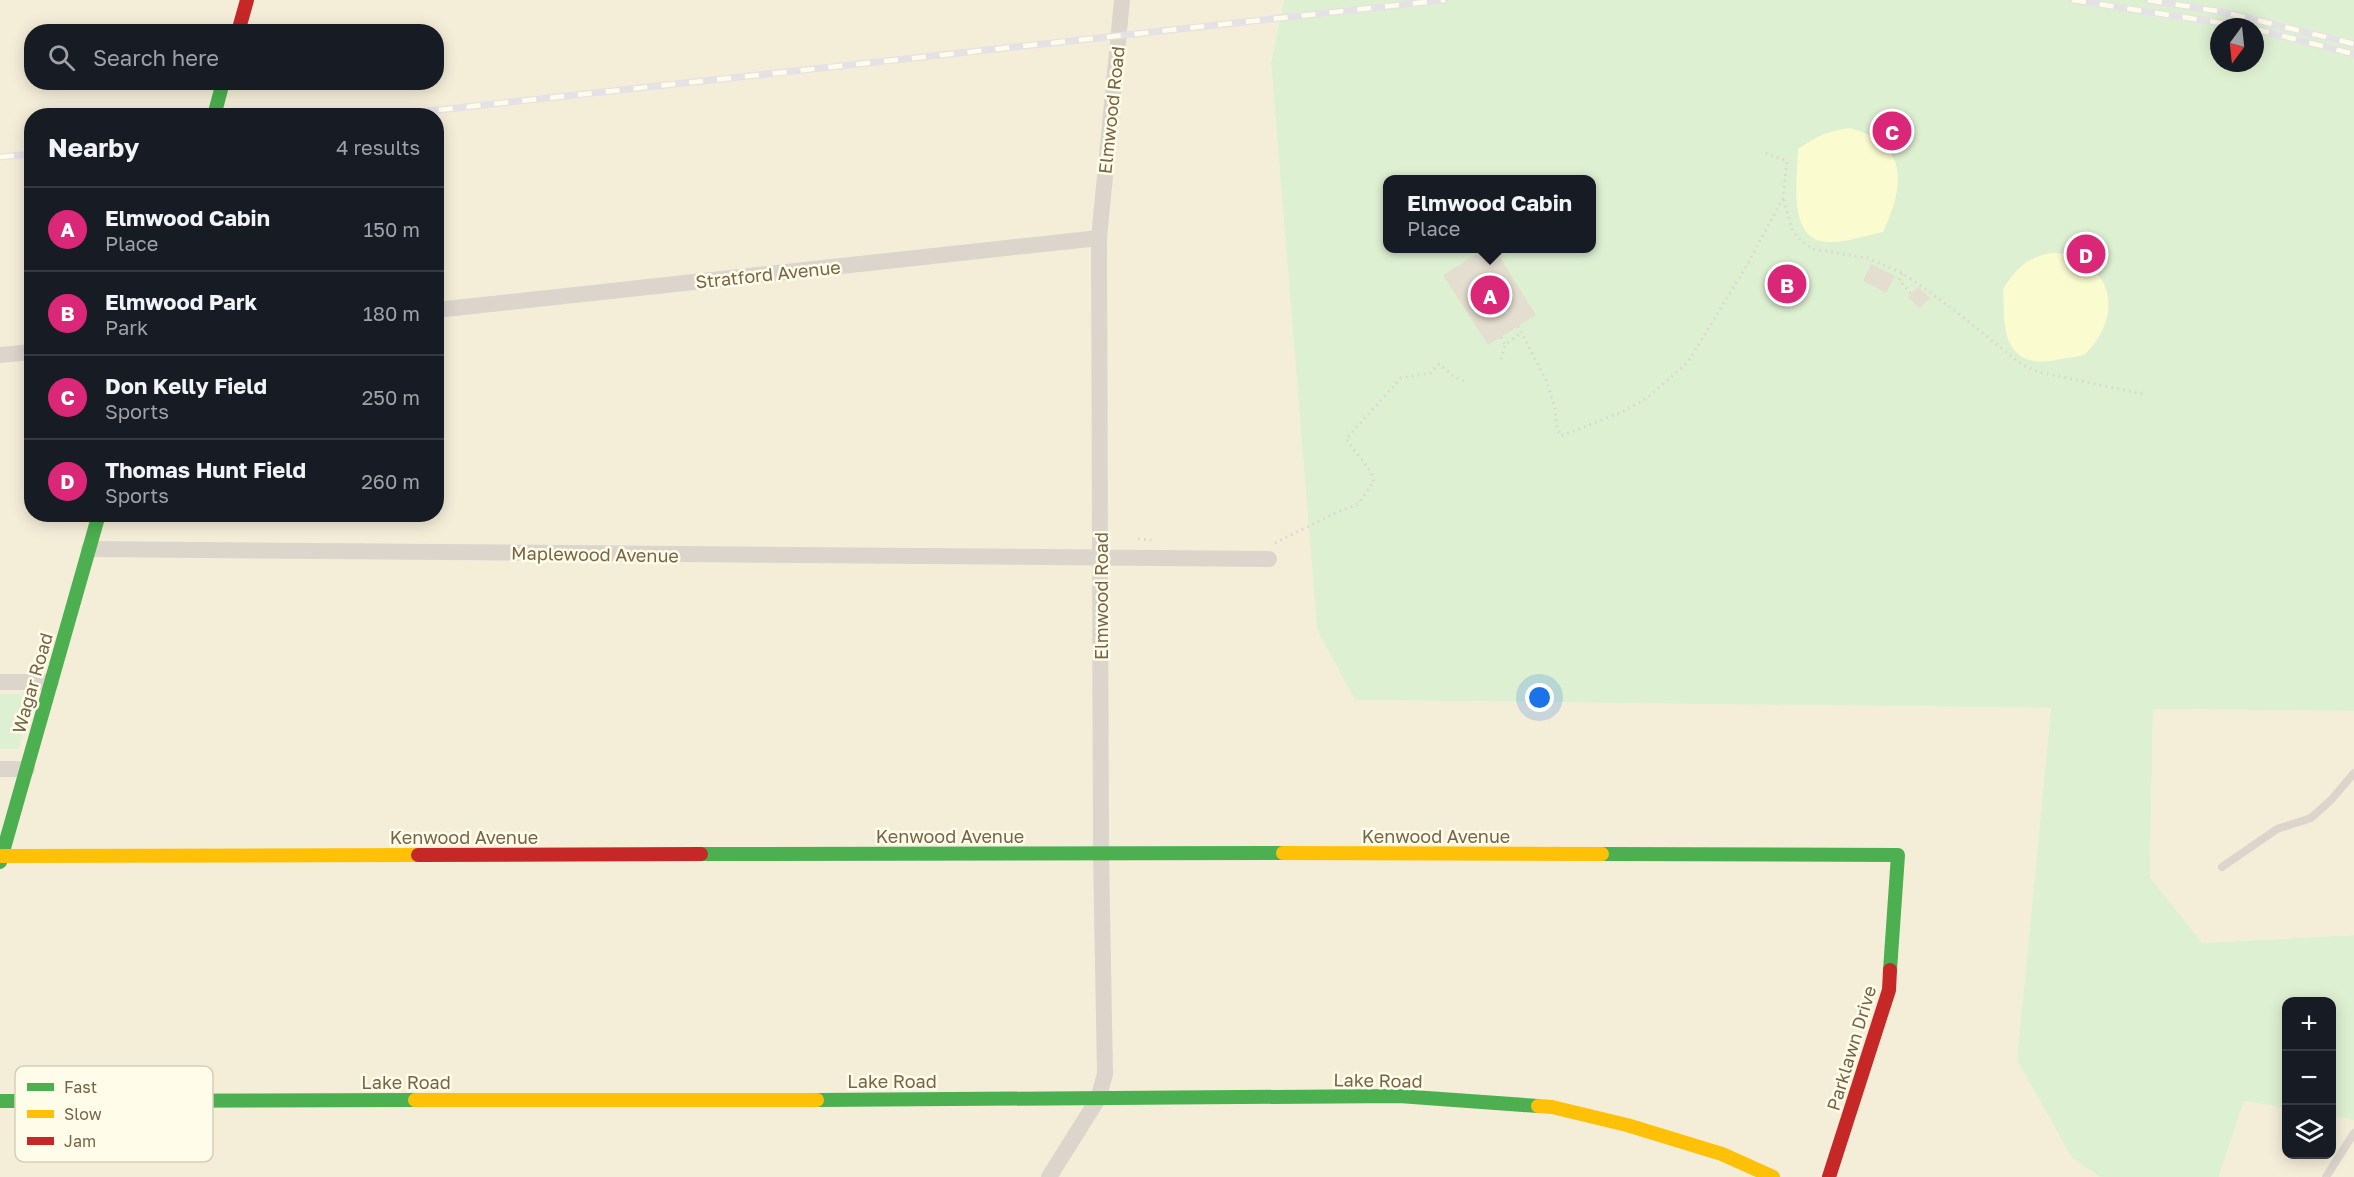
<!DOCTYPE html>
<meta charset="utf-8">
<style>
:root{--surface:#171b24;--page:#20242c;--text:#f1f3f6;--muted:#9ea1a6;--line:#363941;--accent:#db2777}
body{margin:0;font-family:"Golos Text",sans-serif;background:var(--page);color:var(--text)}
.controls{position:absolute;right:18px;bottom:18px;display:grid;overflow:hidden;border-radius:12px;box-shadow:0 3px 15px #0003}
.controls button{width:54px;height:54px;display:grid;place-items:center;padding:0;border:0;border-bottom:2px solid var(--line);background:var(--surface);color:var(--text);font:30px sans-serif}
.compass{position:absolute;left:2210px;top:18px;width:54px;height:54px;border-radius:50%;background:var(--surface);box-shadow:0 3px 15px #0003;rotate:195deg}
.you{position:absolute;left:1540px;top:698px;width:21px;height:21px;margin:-15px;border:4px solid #fff;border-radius:50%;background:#1a73e8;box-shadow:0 0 0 9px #1a73e833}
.badge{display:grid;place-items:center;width:39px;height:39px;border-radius:50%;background:var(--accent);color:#fff;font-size:20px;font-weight:700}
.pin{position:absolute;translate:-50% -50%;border:3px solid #fff;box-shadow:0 2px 6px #0006}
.popup{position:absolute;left:1383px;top:175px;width:213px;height:78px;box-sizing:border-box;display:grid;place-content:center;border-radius:12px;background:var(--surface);filter:drop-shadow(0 2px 4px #0005);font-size:20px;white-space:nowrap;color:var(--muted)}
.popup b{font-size:22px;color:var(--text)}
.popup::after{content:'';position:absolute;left:50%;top:100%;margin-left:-12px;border:12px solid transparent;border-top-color:var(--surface)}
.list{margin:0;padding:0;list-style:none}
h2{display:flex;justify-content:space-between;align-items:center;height:78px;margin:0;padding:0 24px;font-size:26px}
h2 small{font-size:20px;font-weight:400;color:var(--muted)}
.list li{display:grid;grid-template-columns:39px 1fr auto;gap:18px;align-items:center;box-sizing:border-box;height:84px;padding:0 24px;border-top:2px solid var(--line)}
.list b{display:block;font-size:22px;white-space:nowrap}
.list p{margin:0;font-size:20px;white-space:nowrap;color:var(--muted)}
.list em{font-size:20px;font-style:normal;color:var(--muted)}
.icon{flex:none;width:33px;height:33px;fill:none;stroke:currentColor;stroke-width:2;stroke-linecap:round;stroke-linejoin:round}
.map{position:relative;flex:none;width:2354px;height:1177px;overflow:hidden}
.search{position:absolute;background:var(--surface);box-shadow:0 3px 15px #0003;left:24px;top:24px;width:420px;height:66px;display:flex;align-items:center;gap:15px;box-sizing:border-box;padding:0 21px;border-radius:24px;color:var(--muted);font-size:22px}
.panel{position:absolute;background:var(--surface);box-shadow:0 3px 15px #0003;left:24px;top:108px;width:420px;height:414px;border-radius:24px}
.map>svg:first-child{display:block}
.residential{fill:#f4eed9;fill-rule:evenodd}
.green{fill:#def0d2;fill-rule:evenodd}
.sand{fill:#fbfbd0}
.building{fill:#e4ded0}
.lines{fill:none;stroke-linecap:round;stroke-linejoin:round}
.path{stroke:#dad6cb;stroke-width:3;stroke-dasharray:1.5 4.5;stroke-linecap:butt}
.lane{stroke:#dbd5cc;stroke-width:8}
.street{stroke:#dbd5cc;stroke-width:16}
.fast{stroke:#4caf50;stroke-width:14}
.slow{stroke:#ffc107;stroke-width:14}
.jam{stroke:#c62828;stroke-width:14}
.rail-casing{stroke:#e5e2e5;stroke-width:7}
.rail{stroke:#fffcea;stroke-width:4.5;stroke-dasharray:14;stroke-linecap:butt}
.labels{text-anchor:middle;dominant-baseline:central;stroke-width:5;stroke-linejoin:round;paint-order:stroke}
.street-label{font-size:18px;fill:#776447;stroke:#fffcea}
.key{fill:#fffcea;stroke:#d6ceb9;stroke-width:1.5}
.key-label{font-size:16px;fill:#776447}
</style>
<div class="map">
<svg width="2354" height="1177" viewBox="0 0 2354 1177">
<rect width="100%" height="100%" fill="#f8f6e9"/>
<!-- residential -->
<path class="residential" d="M0,0h1284l-13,63 46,567 38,70 696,8 -34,352 55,98 28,19h-2100zM32,32h404v50h-404zM32,116h404v398h-404z
M2153,709l201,2v224l-153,8 -51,-66z
M2244,1101l42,7v46h46v-38l22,4v57h-135z"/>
<!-- green -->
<path class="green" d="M1284,0h1070v711l-201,-2 -3,168 52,66 152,-8v185l-22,-4v-114h-46v106l-42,-7 -25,76h-119l-28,-19 -55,-98 34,-352 -696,-8 -38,-70 -46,-567zM2219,27h36v36h-36zM1388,180h204v68h-204z
M0,694h31l-12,55h-19z"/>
<!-- sand -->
<path class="sand" d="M1850,128c59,16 55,57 33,104 -16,3 -39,11 -55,10 -42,-1 -30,-64 -30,-93 17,-12 32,-19 52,-21z
M2052,253c21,1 33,7 47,23 16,21 10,49 -5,68 -3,3 -6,8 -9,10 -5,3 -13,3 -18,4 -25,5 -47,9 -59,-19 -5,-13 -4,-35 -5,-50 12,-19 25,-33 49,-36z"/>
<!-- building -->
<path class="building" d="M1485,249h10l41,66 -48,30 -45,-70z
M1871,264l24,12 -9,17 -23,-12z
M1918,287l12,11 -10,10 -12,-11z"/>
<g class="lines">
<!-- path -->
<path class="path" d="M1784,200l8,29 8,11 13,9 54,9 35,15 47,33 72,58 17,8 105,22
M1902,273l-3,7 12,14
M1518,326l29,56 8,27 2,19 4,8 61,-24 25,-14 41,-36 59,-97 36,-67 4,-37 -22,-8
M1501,337l4,8
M1501,359l4,-14 17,-13
M1138,539l14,1
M1275,543l58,-29 25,-10 16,-22 -3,-10 -25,-33 55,-61 29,-5 9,-9 14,12 11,5"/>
<!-- lane -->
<path class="lane" d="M2222,867l55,-38 34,-11 20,-18 23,-27
M2326,1177l28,-44"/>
<!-- street -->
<path class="street" d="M436,310l663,-72
M0,355l32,-3
M89,549l1180,10
M0,682h51
M0,769h27
M1049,1177l49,-78 7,-25 -4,-220 -2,-616 23,-238"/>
<!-- fast -->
<path class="fast" d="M214,116l9,-34
M701,854l582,-1
M1602,854l296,1 -8,115
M0,862l99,-348
M817,1100l582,-4 139,10
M0,1101l415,-1"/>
<!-- slow -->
<path class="slow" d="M1283,853l319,1
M2,856l416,-1
M415,1100h402
M1538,1106l14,1 75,18 95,29 51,23"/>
<!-- jam -->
<path class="jam" d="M238,32l9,-32
M418,855l283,-1
M1829,1177l60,-187 1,-20"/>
<defs>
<path id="rail" d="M2072,0l175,27
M2148,0l75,12 131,32
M2255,29l99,25
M383,116l1062,-116
M0,157l32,-3"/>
</defs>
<!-- rail casing -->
<use href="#rail" class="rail-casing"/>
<!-- rail -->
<use href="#rail" class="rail"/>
</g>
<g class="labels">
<!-- street labels -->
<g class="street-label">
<text transform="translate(1111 110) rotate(-84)">Elmwood Road</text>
<text transform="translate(768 274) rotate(-6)">Stratford Avenue</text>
<text transform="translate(595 554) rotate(1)">Maplewood Avenue</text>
<text transform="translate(1101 596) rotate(-90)">Elmwood Road</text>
<text transform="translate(32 683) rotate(-74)">Wagar Road</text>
<text x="950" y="836">Kenwood Avenue</text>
<text x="1436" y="836">Kenwood Avenue</text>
<text x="464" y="837">Kenwood Avenue</text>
<text transform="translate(1851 1048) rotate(-73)">Parklawn Drive</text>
<text transform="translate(1378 1080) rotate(1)">Lake Road</text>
<text x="892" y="1081">Lake Road</text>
<text x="406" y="1082">Lake Road</text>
</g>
</g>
<!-- legend -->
<rect x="15" y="1066" width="198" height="96" rx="9" class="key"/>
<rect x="27" y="1083" width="27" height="8" fill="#4caf50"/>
<rect x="27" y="1110" width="27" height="8" fill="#ffc107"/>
<rect x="27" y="1137" width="27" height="8" fill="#c62828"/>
<g class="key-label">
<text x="64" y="1093">Fast</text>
<text x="64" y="1120">Slow</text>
<text x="64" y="1147">Jam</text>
</g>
</svg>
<div class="controls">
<button>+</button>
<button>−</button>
<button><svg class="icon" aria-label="layers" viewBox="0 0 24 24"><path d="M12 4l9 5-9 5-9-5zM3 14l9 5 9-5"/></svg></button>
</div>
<svg class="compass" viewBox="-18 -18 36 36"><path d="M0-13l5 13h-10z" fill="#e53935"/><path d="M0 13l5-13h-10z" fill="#9ea1a6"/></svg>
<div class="you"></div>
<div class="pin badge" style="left:1490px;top:295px">A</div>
<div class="popup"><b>Elmwood Cabin</b>Place</div>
<div class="pin badge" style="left:1787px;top:284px">B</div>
<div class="pin badge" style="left:1892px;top:131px">C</div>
<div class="pin badge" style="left:2086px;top:254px">D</div>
<div class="search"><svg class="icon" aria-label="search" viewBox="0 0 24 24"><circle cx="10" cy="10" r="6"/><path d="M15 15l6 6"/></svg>Search here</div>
<section class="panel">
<h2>Nearby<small>4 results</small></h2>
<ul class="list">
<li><span class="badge">A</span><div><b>Elmwood Cabin</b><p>Place</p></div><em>150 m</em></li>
<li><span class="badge">B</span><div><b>Elmwood Park</b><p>Park</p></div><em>180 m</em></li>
<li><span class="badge">C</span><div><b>Don Kelly Field</b><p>Sports</p></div><em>250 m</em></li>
<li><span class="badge">D</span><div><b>Thomas Hunt Field</b><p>Sports</p></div><em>260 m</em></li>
</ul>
</section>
</div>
